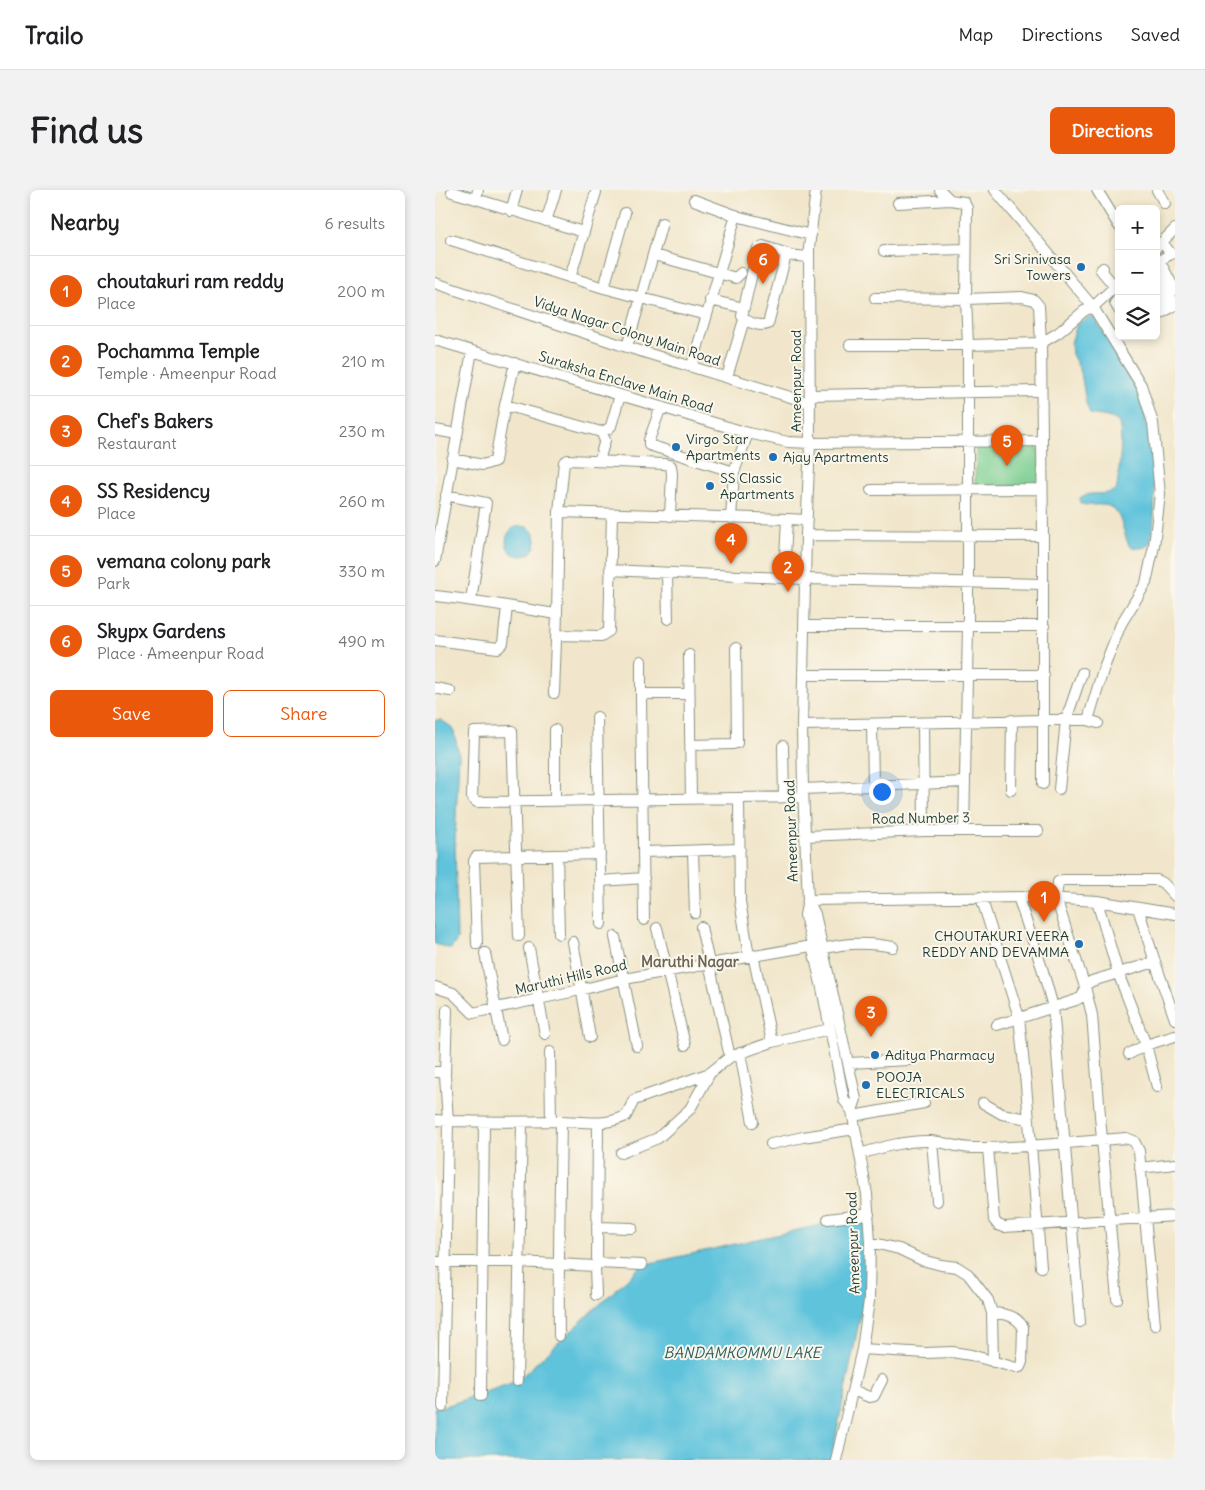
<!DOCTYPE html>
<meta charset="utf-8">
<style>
:root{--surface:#fff;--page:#f2f2f2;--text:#202124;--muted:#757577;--line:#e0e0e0;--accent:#ea580c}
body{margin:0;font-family:Delius,sans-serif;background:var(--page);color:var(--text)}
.controls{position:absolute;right:15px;top:15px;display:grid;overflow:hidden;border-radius:8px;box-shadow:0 2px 8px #0003}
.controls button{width:45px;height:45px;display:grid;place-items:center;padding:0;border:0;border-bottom:1px solid var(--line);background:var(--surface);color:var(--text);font:25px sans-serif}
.you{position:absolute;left:446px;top:601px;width:18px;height:18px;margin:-12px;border:4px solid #fff;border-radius:50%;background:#1a73e8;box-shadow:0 0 0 8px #1a73e833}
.badge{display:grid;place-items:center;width:32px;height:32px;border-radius:50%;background:var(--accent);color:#fff;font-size:16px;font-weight:700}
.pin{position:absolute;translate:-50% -41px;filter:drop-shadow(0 1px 2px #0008)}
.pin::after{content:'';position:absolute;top:26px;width:18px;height:15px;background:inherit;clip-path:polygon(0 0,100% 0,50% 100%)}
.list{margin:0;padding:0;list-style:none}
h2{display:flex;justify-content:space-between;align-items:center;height:65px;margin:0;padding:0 20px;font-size:21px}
h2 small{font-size:16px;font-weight:400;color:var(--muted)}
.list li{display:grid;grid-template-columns:32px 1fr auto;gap:15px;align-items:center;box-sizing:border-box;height:70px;padding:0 20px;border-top:1px solid var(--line)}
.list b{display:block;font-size:19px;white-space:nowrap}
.list p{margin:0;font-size:16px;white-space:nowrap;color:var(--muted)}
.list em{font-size:16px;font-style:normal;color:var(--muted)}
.actions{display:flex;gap:10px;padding:15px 20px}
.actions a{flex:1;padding:11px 0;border:1px solid var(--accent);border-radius:8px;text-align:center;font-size:18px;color:var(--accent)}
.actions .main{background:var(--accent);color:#fff}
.icon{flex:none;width:28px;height:28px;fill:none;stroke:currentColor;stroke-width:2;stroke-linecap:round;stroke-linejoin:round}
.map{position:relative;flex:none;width:740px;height:1270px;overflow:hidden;border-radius:8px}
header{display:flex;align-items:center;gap:30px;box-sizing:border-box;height:70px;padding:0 25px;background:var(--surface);border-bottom:1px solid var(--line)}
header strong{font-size:24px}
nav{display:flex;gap:28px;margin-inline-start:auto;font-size:18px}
.intro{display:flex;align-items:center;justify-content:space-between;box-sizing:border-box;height:120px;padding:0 30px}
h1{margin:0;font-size:35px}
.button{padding:12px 22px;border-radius:8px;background:var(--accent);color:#fff;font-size:18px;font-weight:700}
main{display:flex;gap:30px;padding:0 30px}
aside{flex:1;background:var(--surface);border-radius:8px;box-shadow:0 2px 8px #0003}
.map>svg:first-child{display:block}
.green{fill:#79cd90;stroke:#4c8562}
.water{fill:#5ec3dc;stroke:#3e8088}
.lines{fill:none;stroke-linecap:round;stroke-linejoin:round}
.minor-casing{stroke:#889280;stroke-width:12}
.minor{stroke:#fff;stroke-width:10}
.poi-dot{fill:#1f6fb2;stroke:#fbf7ec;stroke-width:2}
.labels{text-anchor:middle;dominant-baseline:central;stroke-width:4;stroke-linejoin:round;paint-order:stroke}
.poi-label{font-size:14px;fill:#1f3d34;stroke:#fbf7ec;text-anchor:start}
.street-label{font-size:14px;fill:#1f3d34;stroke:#fbf7ec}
.neighbourhood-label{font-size:15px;font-weight:bold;fill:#6b6558;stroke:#fbf7ec}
.water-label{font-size:15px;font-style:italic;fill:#2f5e5e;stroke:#fbf7ec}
</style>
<header>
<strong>Trailo</strong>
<nav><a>Map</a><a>Directions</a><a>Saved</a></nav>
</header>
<div class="intro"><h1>Find us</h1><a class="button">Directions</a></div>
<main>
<aside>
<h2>Nearby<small>6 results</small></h2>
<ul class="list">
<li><span class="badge">1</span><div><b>choutakuri ram reddy</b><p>Place</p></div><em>200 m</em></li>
<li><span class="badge">2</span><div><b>Pochamma Temple</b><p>Temple · Ameenpur Road</p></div><em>210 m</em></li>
<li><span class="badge">3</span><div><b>Chef's Bakers</b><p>Restaurant</p></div><em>230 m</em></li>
<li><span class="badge">4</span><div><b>SS Residency</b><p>Place</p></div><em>260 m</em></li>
<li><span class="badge">5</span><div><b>vemana colony park</b><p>Park</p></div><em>330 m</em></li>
<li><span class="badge">6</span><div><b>Skypx Gardens</b><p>Place · Ameenpur Road</p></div><em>490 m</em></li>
</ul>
<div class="actions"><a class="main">Save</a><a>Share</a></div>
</aside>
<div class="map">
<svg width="740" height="1270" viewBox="0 0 740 1270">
<rect width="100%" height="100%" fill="#fbf7ec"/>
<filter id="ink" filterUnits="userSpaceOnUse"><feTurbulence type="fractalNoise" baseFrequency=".02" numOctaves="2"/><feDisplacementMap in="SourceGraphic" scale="10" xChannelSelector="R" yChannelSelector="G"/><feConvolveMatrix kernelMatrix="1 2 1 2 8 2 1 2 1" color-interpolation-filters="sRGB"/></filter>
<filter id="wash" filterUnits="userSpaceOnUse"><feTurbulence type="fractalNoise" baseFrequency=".0096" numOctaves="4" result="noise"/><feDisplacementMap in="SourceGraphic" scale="20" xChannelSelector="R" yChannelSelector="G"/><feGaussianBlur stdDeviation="1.12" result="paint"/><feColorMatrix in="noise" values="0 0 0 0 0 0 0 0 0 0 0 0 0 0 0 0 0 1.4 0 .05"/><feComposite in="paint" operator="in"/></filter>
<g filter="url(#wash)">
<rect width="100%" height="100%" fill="#f1e6cb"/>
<!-- green -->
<path class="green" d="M603,256l3,40h-66l1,-39z"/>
<!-- water -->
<path class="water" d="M659,127c12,20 31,46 40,66 17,39 24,101 19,144 -1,4 -1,11 -3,15 -4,8 -13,6 -20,5 -8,-13 -7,-40 -26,-42 -8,-1 -17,2 -24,-2v-5c11,-9 26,1 37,-10 1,-12 8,-61 0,-67 -6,-5 -19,-5 -27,-7l-4,-11 -5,-31 -9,-18 -1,-11 6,-19 10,-6z
M71 351a15 15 0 1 1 30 0a15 15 0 1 1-30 0Z
M0,530h6l9,6 4,6 5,23 -4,85 2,100 -6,9 -16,-5z
M434,1024v59l-38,187h-396v-53h8l74,-26 125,-116z"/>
</g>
<g filter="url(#ink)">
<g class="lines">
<defs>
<path id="minor" d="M43,0l-2,9 107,33
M381,0l-7,58 1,195 -4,92 -4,190 1,64 5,111 7,14 41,185 -4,12 15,83 3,48 -1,59 -7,48 -26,111
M505,0l10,10
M560,0l98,117 48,78 12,38 7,71 -6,52 -8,37 -25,41 -18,46 -15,50
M662,0l22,36
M722,0l8,14
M17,2l24,7
M259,10l46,17 71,18
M463,13l52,-3 14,2 3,6 -1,91 2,46v281l-4,204
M76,21l6,-21
M111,31l10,-31
M16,50l153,48 102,27
M727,52l9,12 -9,5 -2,3 15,28
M721,58l19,-19
M449,61l82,-2
M353,64l-25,-8 -5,2 -16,68c5,7 19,11 26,8l18,-69 23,2
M219,65l82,23 5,-5
M668,78l-2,2 14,17
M724,85l16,30
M135,88l26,-86
M0,93l192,64 183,56
M721,97l11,22
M169,98l21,-75
M440,108l91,1 56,-2 12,3 5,6 2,37 2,193v248
M684,108l-4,5 4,7
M275,110l34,8
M721,126l16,-9
M0,150l313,93 40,9 22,1 232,-2
M415,155h118l73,-2 17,-10 26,-22 9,-4 26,-24
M192,157l35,-124
M257,176l44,-151
M292,187l16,-54
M376,205l224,-4
M70,215l96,27 7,-3 3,-3 9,-31
M226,217l-12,33v5l85,27 14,-39
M0,240l22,4
M17,269l31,6 12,-4 10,-56 10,-42
M164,271l6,-21 -4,-8
M436,300l171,-1
M11,305l40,8 -15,97
M124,322l228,7 -3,58
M296,328l3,-46
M352,329l20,1
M371,345l237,1
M0,371l37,-210
M175,380l195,9 238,5
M232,383l1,46
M0,406c41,4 81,12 122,18
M370,436h239
M122,445l44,1 8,-5 3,-117
M0,450l63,8 5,-5 4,-36
M254,465l2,144
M206,471v36
M368,485h241
M0,498l15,3
M119,503l3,-79 2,-102 5,-50 4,-2 97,4 6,2 1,8 -2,42
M162,527l4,207
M488,533l1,108
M437,534l1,62
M367,535l241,-5h45l10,3
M120,540v71
M256,555l42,-1 4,-1 -1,-95
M348,556l1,51
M368,599l162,-7
M624,599l7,-69 16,-47
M576,600l1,-70
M304,608l1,103 9,55
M371,646l118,-5h114
M258,661l2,62
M209,662l96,-3
M122,665l2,79
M166,691l43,-3
M546,707l38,120 7,68 15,182
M583,707l24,71 11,39 27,315
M373,710l222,-3 67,4 78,13
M373,710l-3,15 17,73 22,112 8,11
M662,711l21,72 28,72 11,42
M703,718l17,54 20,57
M209,730l-3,-223 6,-3h42
M266,737l29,130
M222,738l28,117
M84,746c-2,-68 -5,-136 -7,-205l-38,1 -2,66 5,4c109,-2 217,-3 326,-5
M180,747l22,109
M138,752l17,95
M42,754l-3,-83 2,-4 124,-3
M94,758l16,86
M387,759c24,-7 46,-7 71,-2
M50,763l17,87
M318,765l19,87
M0,797l18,6 20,20 107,-23 44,-11 187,-33
M562,835l79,-25 6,-3 5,-13 5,-3 63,-19
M115,862l1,69
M305,863l13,69
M694,864l17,-9 29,-9
M414,873l60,-3
M0,882h5l5,3 3,46c37,1 73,1 110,0 25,0 44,6 68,-5l8,-16 76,-27 20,-16 42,-15 58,-13
M10,885l2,-65
M548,913l19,11 26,5
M418,926l71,-13
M0,930l13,1 -5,286
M497,951l5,60
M336,954l32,-7 52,-8
M553,958l6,72 4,5 6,2 171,-11
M186,963l37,-15 32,-29 20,-36
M425,964c23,-7 47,-14 71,-13 14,1 27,7 42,7 43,0 86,-4 129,-8l-10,-125 -7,-28 -29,-89 2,-16 5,-2h94l6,3 12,13
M705,978l35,-4
M393,1029l41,-5
M162,1037l35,1
M435,1052l29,7 23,11 19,5 16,2 11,7 20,26 4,13 1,49
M0,1072h83l77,4 2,-3 1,-139
M162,1073l45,2
M160,1076l1,29
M682,1109l-15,-159 24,-2 8,3 5,10 16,174
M124,1146c-1,-71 1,-143 2,-215
M427,1159l64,4 26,-1 19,3 45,13 4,-1 2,-5 1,-35c-7,-12 -18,-13 -31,-14
M82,1191l5,-259
M418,1200l16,7 5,-1 8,-16
M46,1206l3,-274"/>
</defs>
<!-- minor casing -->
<use href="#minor" class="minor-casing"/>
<!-- minor -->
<use href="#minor" class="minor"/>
</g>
</g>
<!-- markers -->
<g class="poi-dot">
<circle cx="646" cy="77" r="5"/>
<circle cx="241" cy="257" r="5"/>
<circle cx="338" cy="267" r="5"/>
<circle cx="275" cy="296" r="5"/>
<circle cx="644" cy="754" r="5"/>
<circle cx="440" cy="865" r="5"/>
<circle cx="431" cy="895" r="5"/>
</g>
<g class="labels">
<!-- poi labels -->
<g class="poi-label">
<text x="636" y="69" text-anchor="end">Sri Srinivasa<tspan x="636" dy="16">Towers</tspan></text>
<text x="251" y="249">Virgo Star<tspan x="251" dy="16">Apartments</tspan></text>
<text x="348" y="267">Ajay Apartments</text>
<text x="285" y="288">SS Classic<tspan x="285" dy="16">Apartments</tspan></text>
<text x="634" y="746" text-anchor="end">CHOUTAKURI VEERA<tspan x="634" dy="16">REDDY AND DEVAMMA</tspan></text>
<text x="450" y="865">Aditya Pharmacy</text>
<text x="441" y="887">POOJA<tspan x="441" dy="16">ELECTRICALS</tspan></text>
</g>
<!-- street labels -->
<g class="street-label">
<text transform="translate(192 141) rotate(18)">Vidya Nagar Colony Main Road</text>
<text transform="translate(361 191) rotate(-90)">Ameenpur Road</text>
<text transform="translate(191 192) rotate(17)">Suraksha Enclave Main Road</text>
<text transform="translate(486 628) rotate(-1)">Road Number 3</text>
<text transform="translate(356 641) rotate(-92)">Ameenpur Road</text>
<text transform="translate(136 787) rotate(-13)">Maruthi Hills Road</text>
<text transform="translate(418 1053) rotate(-92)">Ameenpur Road</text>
</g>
<!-- neighbourhood labels -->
<g class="neighbourhood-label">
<text x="255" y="771">Maruthi Nagar</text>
</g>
<!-- water labels -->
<g class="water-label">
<text x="307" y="1162">BANDAMKOMMU LAKE</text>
</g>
</g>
</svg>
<div class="controls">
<button>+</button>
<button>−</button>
<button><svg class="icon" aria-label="layers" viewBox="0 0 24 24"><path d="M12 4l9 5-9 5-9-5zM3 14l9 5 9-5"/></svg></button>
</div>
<div class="you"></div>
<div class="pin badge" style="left:609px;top:732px">1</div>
<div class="pin badge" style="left:353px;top:402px">2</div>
<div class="pin badge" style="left:436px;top:847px">3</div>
<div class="pin badge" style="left:296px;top:374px">4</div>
<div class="pin badge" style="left:572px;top:276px">5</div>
<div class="pin badge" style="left:328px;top:94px">6</div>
</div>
</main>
